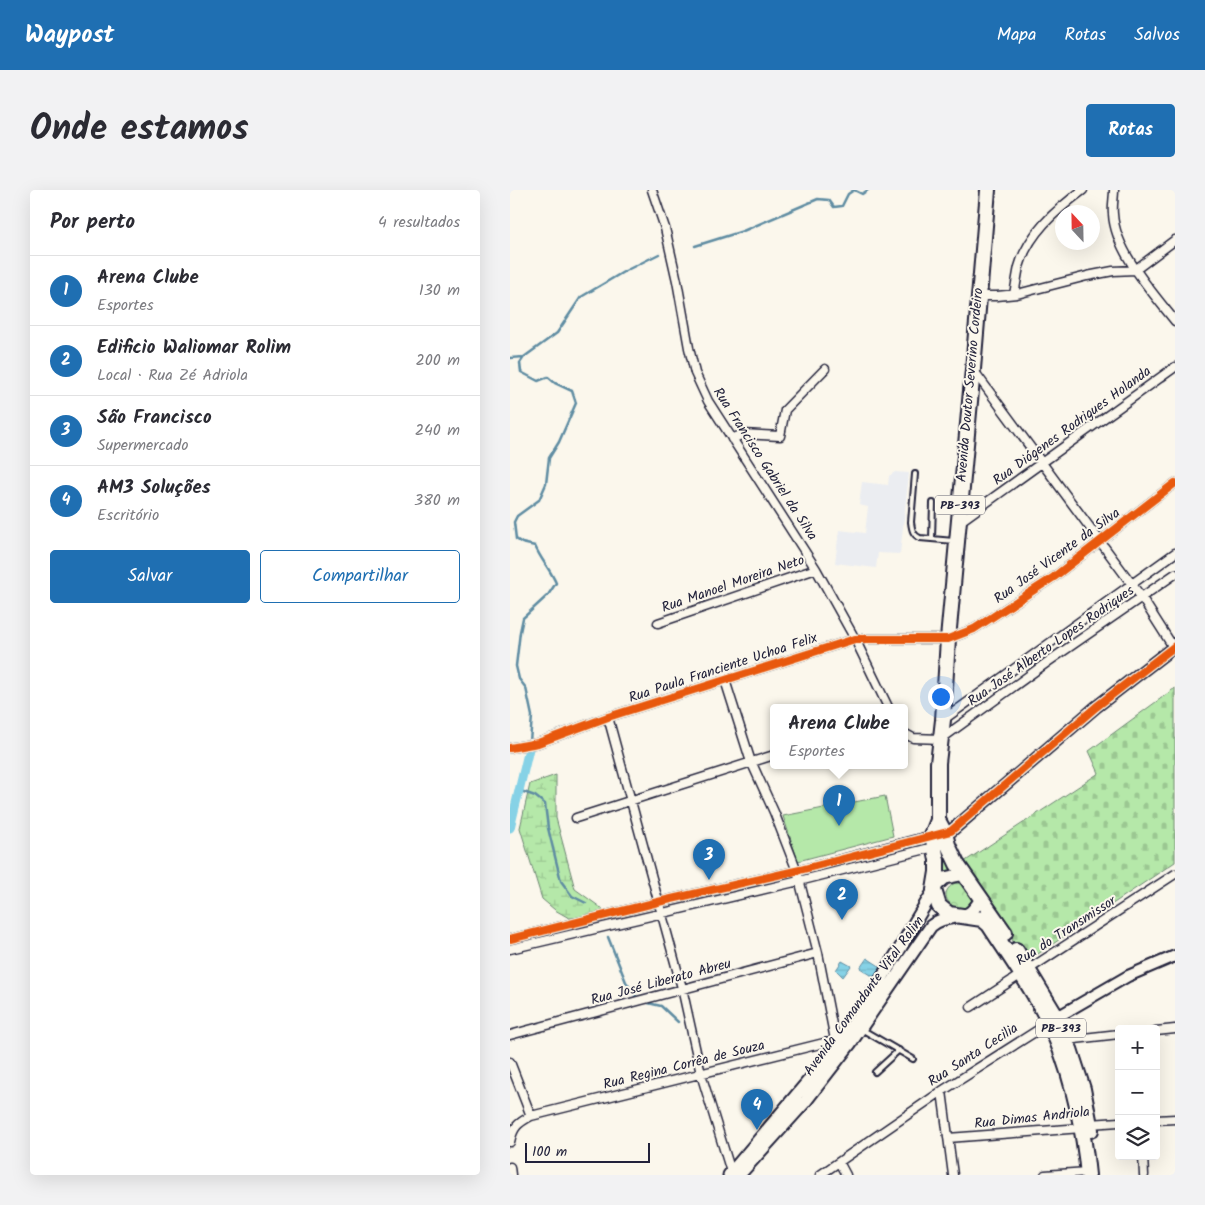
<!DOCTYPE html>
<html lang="pt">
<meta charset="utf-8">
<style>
:root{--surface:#fff;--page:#f2f2f3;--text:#2b2b33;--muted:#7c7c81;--line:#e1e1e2;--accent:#1f6fb2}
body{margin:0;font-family:Kalam,sans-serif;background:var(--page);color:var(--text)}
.controls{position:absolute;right:15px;bottom:15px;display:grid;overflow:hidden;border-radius:5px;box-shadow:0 5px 20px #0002}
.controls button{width:45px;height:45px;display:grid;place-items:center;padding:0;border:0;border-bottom:1px solid var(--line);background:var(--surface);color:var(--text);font:25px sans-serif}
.compass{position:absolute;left:545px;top:15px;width:45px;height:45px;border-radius:50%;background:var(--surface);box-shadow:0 5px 20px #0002;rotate:338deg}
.scale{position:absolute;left:15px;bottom:12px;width:125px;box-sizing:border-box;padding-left:5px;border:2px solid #22223b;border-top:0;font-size:14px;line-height:18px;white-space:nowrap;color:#22223b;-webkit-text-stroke:4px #fbf7ec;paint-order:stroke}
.you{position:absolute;left:430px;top:506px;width:18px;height:18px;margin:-12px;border:4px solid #fff;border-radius:50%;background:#1a73e8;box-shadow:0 0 0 8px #1a73e833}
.badge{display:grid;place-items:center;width:32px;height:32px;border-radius:50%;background:var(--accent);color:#fff;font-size:16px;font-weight:700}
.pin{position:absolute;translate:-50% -41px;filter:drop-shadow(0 1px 2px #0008)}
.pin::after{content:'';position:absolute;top:26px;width:18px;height:15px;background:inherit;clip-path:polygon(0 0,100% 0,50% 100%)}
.popup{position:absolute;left:260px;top:514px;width:138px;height:65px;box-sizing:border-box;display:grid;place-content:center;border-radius:5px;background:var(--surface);filter:drop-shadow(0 1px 4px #0005);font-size:16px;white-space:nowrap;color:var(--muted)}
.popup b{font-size:19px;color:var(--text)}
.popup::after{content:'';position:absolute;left:50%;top:100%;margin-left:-10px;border:10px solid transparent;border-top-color:var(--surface)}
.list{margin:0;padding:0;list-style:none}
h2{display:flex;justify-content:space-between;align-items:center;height:65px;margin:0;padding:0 20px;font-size:21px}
h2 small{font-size:16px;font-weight:400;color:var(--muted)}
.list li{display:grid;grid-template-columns:32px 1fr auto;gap:15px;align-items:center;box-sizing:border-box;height:70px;padding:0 20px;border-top:1px solid var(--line)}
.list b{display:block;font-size:19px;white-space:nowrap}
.list p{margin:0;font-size:16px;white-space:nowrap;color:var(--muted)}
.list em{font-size:16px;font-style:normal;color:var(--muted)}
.actions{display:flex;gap:10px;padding:15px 20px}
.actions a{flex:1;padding:11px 0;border:1px solid var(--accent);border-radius:5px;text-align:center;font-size:18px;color:var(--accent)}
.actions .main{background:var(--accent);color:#fff}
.icon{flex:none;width:28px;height:28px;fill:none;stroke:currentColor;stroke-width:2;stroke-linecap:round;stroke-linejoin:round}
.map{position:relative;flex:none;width:665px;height:985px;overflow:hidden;border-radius:5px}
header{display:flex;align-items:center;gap:30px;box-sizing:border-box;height:70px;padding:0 25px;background:var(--accent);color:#fff}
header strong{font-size:24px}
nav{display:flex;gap:28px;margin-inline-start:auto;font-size:18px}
.intro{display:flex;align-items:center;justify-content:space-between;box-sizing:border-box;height:120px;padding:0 30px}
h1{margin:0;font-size:35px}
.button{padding:12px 22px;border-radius:5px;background:var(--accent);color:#fff;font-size:18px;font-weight:700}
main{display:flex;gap:30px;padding:0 30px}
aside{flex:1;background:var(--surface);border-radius:5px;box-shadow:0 5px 20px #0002}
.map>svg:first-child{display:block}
.built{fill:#ebedf1}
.grass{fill:#b5e8a9;stroke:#6c8572}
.forest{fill:url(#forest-crowns);stroke:#6c8572}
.wetland{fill:url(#wetland-marsh);stroke:#6c8572}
.cemetery{fill:url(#cemetery-stones);stroke:#6c8572}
.water{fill:url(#water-rules);stroke:#5e8ca2}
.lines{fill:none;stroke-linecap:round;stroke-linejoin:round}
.stream{stroke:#5e8ca2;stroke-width:2.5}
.canal{stroke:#86d2e6;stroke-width:9}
.lane-casing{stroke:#22223b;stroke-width:8}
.street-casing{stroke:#22223b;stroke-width:11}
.secondary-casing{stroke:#22223b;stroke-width:14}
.primary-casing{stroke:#22223b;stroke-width:15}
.highway-casing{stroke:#22223b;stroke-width:18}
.lane{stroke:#fbf7ec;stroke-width:4}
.street{stroke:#fbf7ec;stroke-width:8}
.secondary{stroke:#fbf7ec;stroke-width:10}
.primary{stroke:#fbf7ec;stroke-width:11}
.highway{stroke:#fbf7ec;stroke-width:14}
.cycleway-casing{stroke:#fbf7ec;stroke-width:11}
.cycleway{stroke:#e8590c;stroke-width:8}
.labels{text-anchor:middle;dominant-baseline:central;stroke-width:4;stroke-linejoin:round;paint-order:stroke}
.shield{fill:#fbf7ec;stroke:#636270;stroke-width:1}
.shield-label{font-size:12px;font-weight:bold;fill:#22223b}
.street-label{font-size:14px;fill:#22223b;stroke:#fbf7ec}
</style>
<header>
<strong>Waypost</strong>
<nav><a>Mapa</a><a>Rotas</a><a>Salvos</a></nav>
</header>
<div class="intro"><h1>Onde estamos</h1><a class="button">Rotas</a></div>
<main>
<aside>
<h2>Por perto<small>4 resultados</small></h2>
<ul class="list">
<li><span class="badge">1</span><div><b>Arena Clube</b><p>Esportes</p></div><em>130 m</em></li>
<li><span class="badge">2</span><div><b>Edificio Waliomar Rolim</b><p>Local · Rua Zé Adriola</p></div><em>200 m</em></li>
<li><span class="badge">3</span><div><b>São Francisco</b><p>Supermercado</p></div><em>240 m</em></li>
<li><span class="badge">4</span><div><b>AM3 Soluções</b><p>Escritório</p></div><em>380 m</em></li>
</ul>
<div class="actions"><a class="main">Salvar</a><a>Compartilhar</a></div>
</aside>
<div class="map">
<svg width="665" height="985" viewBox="0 0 665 985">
<defs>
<pattern id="forest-crowns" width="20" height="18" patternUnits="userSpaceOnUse" patternTransform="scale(1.25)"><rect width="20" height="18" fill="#b5e8a9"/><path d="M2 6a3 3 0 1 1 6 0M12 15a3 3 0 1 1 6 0" fill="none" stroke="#9bc792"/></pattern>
<pattern id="wetland-marsh" width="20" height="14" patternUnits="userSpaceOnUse" patternTransform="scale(1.25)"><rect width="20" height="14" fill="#b5e8a9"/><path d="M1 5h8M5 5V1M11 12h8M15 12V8" fill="none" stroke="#9bc792"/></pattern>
<pattern id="cemetery-stones" width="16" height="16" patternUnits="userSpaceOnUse" patternTransform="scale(1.25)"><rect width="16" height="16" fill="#b5e8a9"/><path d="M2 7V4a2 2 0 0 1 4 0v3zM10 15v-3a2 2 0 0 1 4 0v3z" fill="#9bc792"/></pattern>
<pattern id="water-rules" width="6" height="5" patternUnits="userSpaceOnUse" patternTransform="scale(1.25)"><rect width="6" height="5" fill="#86d2e6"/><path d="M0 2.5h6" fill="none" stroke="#73b4c6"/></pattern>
</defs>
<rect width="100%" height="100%" fill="#fbf7ec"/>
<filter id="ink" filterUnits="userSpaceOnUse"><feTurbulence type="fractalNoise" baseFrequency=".02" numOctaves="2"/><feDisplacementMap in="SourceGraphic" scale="10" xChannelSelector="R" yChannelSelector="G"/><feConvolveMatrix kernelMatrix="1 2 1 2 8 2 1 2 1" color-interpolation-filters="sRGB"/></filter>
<g filter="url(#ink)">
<!-- built -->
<path class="built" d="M385,282l14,1 -9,81 -22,-1 -2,15 -41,-5 4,-33 26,3 3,-26 -9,-2 3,-23 26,3 1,-9z"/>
<!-- grass -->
<path class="grass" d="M375,606l8,40 -95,25 -15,-45z"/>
<!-- forest -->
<path class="forest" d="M430,654l16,27 -14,5z
M445,693c11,0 17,11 17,22l-8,5c-15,-2 -27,-17 -9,-27z"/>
<!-- wetland -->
<path class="wetland" d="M46,585v43l19,71 36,26 -42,3 -14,-8 -13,-11 -22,-71 10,-44z"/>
<!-- cemetery -->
<path class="cemetery" d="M665,498v174l-149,100 -62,-100 135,-89 -10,-22z"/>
<!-- water -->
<path class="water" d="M357,768l14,9 -7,10 -14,-9z
M332,771l9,5 -8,11 -7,-7z"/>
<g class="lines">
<!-- stream -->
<path class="stream" d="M185,56l48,-15 75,-32 11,1 5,7 8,-1 6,-12 6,-4 8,4 6,-4
M14,167l-4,6 1,9 17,9 10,-4 7,6 17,8 4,12 -17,39 -10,16 -3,26 -7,16 -22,16 -3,6 2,17 6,4 13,3c6,14 15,23 21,37l-8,12 -25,23 -3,14 -4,34 3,13 7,9 6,28 -2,26
M0,168l14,-1 33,-24 24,-36 44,-26 34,-17
M8,600l17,6 10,8 3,24 13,53 11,15 14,7
M98,747l18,45 11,16
M134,812l17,4 17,16"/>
<!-- canal -->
<path class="canal" d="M0,638l19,-79"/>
<defs>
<path id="lane" d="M405,284l-4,48c1,8 2,13 9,16l34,3
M422,349l1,-36
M353,840l50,29
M365,882l24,-22"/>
<path id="street" d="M142,0l13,38 12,53 12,67 6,25 13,28 108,168 39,70 33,68
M604,0c0,8 -2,16 -1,24 2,37 39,78 62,107
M504,104c2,-9 3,-18 5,-27 9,-33 37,-57 64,-77
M468,106h19l20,-2 70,-18 26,-5 22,-1 40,-30
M464,181l168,227 33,52
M222,249l11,-5 37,2 5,-26 40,-41
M448,333l217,-156
M148,433l158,-54
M215,490l25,79 24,53 23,59 21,82 17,87
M98,527l74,271 19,86 30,98
M433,530l232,-167
M394,543l9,5 28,1 108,-78 126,-87
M0,558l28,-5 70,-26 247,-78h93l26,-10 80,-52 121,-94
M66,628l198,-63
M0,749l148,-37 142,-32 132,-35
M0,759l289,-68 135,-34
M461,817l204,-133
M646,841l19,-2
M0,845l308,-82
M547,851l62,-7
M0,872l21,54
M432,901l11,84
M646,930l19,-1
M438,948l134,-10 8,-4 29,-2
M0,952c3,-15 8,-19 21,-26l309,-77
M633,966l1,19
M329,972l7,13
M0,977l1,8
M310,985l122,-84 107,-68
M535,985l42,-3"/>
<path id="secondary" d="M430,644l11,-3 6,-5 139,-119 79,-61
M542,830l76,-44 47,-20"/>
<path id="primary" d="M219,985l97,-115 32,-43 43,-70 15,-27 21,-35 8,-7 19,-4
M229,985l66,-73 45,-58 81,-118c13,-11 25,-6 38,-13 5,-3 9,-10 13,-15"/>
<path id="highway" d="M478,0l-15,179 -25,270 -5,81 -5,43v57l-6,15 5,25v12l-3,18 5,16 10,8 33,5 7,6c24,37 52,75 68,116 16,39 27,91 31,134
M428,630l7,13 3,12 9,19 48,69
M506,760l40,66
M560,859l13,40 8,41"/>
</defs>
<!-- lane casing -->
<use href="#lane" class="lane-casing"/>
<!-- street casing -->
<use href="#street" class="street-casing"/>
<!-- secondary casing -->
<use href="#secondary" class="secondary-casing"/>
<!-- primary casing -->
<use href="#primary" class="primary-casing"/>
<!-- highway casing -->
<use href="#highway" class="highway-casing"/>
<!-- lane -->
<use href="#lane" class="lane"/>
<!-- street -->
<use href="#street" class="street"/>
<!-- secondary -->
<use href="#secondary" class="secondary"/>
<!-- primary -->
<use href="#primary" class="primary"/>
<!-- highway -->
<use href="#highway" class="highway"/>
<defs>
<path id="cycleway" d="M0,558l28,-5 70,-26 247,-78h93l26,-10 80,-52 121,-94
M0,749l148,-37 142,-32 151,-39 145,-124 79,-61"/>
</defs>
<!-- cycleway casing -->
<use href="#cycleway" class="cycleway-casing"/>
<!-- cycleway -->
<use href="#cycleway" class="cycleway"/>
</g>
</g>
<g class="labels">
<!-- shield labels -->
<g class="shield">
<rect x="425" y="305.5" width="50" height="19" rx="4"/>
<rect x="526" y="828.5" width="50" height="19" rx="4"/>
</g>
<g class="shield-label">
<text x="450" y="315">PB-393</text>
<text x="551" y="838">PB-393</text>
</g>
<!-- street labels -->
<g class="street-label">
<text transform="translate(460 195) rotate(-85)">Avenida Doutor Severino Cordeiro</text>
<text transform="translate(562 236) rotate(-36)">Rua Diógenes Rodrigues Holanda</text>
<text transform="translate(255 274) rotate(57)">Rua Francisco Gabriel da Silva</text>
<text transform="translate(547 366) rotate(-36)">Rua José Vicente da Silva</text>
<text transform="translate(223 394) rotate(-19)">Rua Manoel Moreira Neto</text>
<text transform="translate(541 456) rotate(-35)">Rua José Alberto Lopes Rodriques</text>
<text transform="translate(213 478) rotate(-18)">Rua Paula Franciente Uchoa Felix</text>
<text transform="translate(556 741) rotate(-33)">Rua do Transmissor</text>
<text transform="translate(151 792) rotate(-15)">Rua José Liberato Abreu</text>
<text transform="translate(354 806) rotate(-54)">Avenida Comandante Vital Rolim</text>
<text transform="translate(463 865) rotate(-33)">Rua Santa Cecilia</text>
<text transform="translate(174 875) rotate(-14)">Rua Regina Corrêa de Souza</text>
<text transform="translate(522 928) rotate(-6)">Rua Dimas Andriola</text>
</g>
</g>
</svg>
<div class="controls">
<button>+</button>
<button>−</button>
<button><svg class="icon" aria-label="layers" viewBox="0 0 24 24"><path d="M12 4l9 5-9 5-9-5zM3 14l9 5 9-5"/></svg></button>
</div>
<svg class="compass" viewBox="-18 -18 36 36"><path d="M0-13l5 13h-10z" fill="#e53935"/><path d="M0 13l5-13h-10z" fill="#7c7c81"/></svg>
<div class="scale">100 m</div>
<div class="you"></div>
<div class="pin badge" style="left:329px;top:636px">1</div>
<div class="popup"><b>Arena Clube</b>Esportes</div>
<div class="pin badge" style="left:332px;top:730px">2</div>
<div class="pin badge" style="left:199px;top:690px">3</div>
<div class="pin badge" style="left:247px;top:940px">4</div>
</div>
</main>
